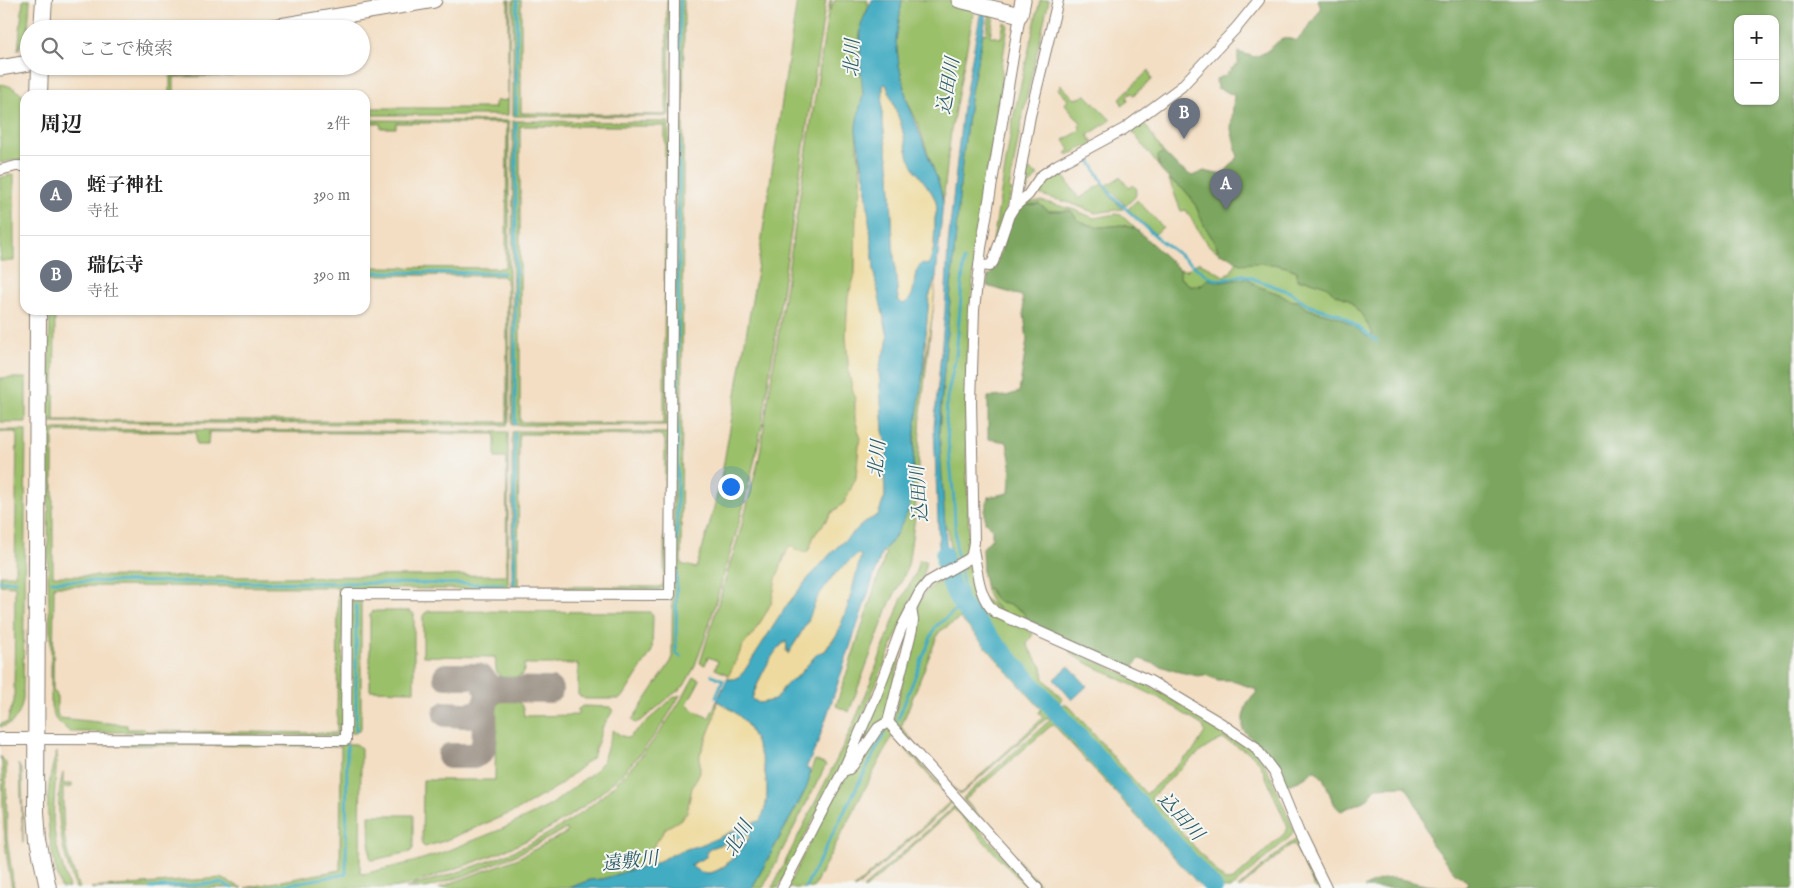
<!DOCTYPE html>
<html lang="ja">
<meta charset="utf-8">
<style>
:root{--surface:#fff;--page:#f2f2f2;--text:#222;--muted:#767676;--line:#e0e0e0;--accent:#d93025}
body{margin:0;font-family:"IM FELL English","Noto Serif JP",serif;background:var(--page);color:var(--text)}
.controls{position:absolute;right:15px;top:15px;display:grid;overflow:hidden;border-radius:10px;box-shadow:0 1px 4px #0004}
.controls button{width:45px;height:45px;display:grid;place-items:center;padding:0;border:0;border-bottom:1px solid var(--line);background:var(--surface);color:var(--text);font:25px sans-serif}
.you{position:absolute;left:730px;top:486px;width:18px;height:18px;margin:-12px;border:4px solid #fff;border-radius:50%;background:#1a73e8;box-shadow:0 0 0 8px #1a73e833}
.badge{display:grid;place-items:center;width:32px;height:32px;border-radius:50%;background:var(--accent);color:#fff;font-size:16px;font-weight:700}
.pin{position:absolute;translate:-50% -41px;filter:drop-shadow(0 1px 2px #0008)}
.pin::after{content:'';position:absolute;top:26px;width:18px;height:15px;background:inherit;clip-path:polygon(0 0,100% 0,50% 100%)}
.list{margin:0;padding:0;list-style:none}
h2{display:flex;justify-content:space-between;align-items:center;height:65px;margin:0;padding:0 20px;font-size:21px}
h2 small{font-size:16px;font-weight:400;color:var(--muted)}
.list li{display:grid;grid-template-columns:32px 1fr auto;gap:15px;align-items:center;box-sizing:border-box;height:80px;padding:0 20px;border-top:1px solid var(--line)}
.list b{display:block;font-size:19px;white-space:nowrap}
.list p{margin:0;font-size:16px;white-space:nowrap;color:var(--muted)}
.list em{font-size:16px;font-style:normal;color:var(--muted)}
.icon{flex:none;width:28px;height:28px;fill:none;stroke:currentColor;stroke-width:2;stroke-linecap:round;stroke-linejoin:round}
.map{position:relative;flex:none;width:1794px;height:888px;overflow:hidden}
.search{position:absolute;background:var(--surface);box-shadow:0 1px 4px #0004;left:20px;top:20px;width:350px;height:55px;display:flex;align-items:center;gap:12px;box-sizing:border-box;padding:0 18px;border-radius:28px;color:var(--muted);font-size:19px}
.panel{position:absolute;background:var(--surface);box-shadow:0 1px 4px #0004;left:20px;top:90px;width:350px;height:225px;border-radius:15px}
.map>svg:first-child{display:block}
.green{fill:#9bc06a;stroke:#5c6e43;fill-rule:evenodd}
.forest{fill:#7ca65e;stroke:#4c613d;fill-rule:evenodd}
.sand{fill:#eeda9e;stroke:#857b5d}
.water{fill:#42acc2;stroke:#2f646f;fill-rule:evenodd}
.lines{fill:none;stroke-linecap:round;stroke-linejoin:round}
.stream{stroke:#42acc2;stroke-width:3}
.river{stroke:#42acc2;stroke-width:18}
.taxiway{stroke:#887d70;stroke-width:26}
.minor-casing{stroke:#887d70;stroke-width:12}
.tertiary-casing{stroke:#887d70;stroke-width:14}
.secondary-casing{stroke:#887d70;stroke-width:17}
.primary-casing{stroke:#887d70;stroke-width:18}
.minor{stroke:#fff;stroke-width:10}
.tertiary{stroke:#fff;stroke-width:12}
.secondary{stroke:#fff;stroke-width:15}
.primary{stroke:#fff;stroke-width:16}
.labels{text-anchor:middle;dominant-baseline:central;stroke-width:4;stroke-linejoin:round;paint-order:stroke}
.water-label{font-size:19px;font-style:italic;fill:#2d5d67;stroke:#f6f6f2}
</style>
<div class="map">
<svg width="1794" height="888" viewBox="0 0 1794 888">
<rect width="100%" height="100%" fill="#f6f6f2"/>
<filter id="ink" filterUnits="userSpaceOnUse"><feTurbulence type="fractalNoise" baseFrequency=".02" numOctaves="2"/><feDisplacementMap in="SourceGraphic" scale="10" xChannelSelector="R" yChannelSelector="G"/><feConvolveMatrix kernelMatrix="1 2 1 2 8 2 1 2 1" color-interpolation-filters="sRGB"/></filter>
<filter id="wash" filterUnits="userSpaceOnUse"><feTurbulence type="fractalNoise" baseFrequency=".0096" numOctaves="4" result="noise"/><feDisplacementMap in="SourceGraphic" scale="20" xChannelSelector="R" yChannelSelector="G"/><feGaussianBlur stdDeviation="1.12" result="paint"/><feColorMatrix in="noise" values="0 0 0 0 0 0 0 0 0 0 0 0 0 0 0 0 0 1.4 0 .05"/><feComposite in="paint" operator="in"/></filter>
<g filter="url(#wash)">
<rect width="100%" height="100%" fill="#f3dec3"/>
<!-- green -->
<path class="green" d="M23,0h7l-2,29 -10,22z
M508,0h2l-2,115h-143v-7h130v-7l13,-1z
M513,0h8v113l145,2 1,-115h3l-1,116h-156z
M677,0h7l-3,564 15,4 13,-41 12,-48 15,-85 21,-123 40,-271h29l-64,425 -7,34 -17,68 -33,111 -11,30 -10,18 -12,9 -30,25 -7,3 -3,-3 40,-60z
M830,0h2l-2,11 5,-11h33l-1,4h3c-10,20 -13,36 -10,59 1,10 3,20 3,31 0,13 -8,24 -7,37 1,26 11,54 0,79l-1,65 -7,22 -2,38 3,39 6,25v20l5,17 -4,42 -12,25 -12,9 -18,24 -5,14 -3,3 -11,-3 -11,5 -12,46 -6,12 -13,21 -10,12 -14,29 -14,-6 3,-8 -10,-4 -3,8 -5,-2 41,-135 18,-69z
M902,0h74l-25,131 -8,72 -1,-9 -24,-70 -11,-24 -8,-35 -3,-24z
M993,0h4l-7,36 11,2 3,-16 4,3 -7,45 2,2c-11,79 -26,157 -33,237 -7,78 -3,157 -1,236l-3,10 -13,8 -5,-35h-3l-6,-91 3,-44 20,-230 9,-71 12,-59 3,1z
M1040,0h9l-25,109 -15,80 3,1 -21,63 22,-134z
M232,66l1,10 -59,1v18h-4v-19l62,-2z
M1149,70l3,10 -16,13 -2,3 -3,-3 -4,4 1,4 -6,4 -2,-6 2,-3z
M0,84c10,1 21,6 25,17 2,10 -1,47 -2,59h-10l-13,3z
M1061,85l14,14 7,-2 3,-3 26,26 -23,15 5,8 -25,12 -2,-2 4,-3 -6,-10 17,-10 -2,-4 2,-3 -16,-19 3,-4 -10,-11z
M365,120l144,1v299l-2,5 -459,-3 2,-112h5l-1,110 453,2v-142l-5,-4 -137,-1v-8l137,1 4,-2 1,-143h-111v5h-15l-1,-5h-15z
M513,121l156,1 -2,303h-155zM520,126h145l-1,297 -144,-1z
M1145,124l18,28 -6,9 3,7 -28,-37z
M1025,168l13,7 -18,22z
M1059,169l20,30 23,-15 10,14 11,11 -28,4 -22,-9 -32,-9 -2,-8 4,-7z
M14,174v87h-14v-83z
M1120,177l10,11 3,-3 4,4 -2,8 -9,9 -20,-20z
M1168,177c5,7 13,9 18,15 9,9 12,21 18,32 5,10 11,17 15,29l-12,-9v-2l-5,-5 -16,-27 -5,1z
M1137,200l26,27 -8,7 -27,-25z
M1042,201l33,9 19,8 22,-4 5,1 15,14 -14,-4 -21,2 -16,-3 -8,-5 -6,-8h-22l-10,-7 -14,1 3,-3z
M1199,262l25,14 3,-3h3l7,-11c7,3 13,0 20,0 14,1 27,4 40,9v9h11l18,6 9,8 13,5 14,16 11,19 -6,3 -12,-10 -17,-10 -30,-8 -11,-8 -8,-1 -10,-6 -22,-8 -10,-8 -26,4 -13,-3 -7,6 -10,1 -11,-8v-8h7z
M933,310l-12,102 -6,105 -7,48 -5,13 -14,27 -40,107 -13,-6 50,-153 -4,-1 11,-12 16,-30 3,-22 4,-71z
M0,378h26v44h-26z
M56,429l452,3v157h-165l-1,143 -3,4 -191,-2 -11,-2h-67l-15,-13 -4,-12v-72l-1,-2 -2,-56 1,-147zM57,432h139v13h12l1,-13 286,2v24h12l-1,117 -234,2 -219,-1v-143zM54,586l284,1 -1,146 -191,-2 -2,-2h-17v-4l-68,-7 -2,-5v-19l-4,-3z
M0,430h26l-3,268c-2,14 -7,27 -23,29v-3l8,-2c0,-8 4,-13 6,-21l1,-115 -15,-1v-10h15l2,-143h-17z
M518,431l150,2 -2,150 -3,5 -4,2 -147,-1v-157zM519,434l141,1 3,2 2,4 -1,140 -2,5 -4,1 -140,-1z
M919,560l7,1 -3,17 -7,11 -73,173 -65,126h-6l71,-141 22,-50 36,-97 14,-26z
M969,565l3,2 7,28 54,39 -6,10 4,8 11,15 2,12 18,20 -4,5 -94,-105 -6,-10 -5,-15z
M941,580l7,16 14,18 244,274h-4l-149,-164 -88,76 78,88h-2l-77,-87 -1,-3 87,-78 -2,-3 -88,78 -59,-65 -6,-9 -1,-4 23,-95c2,-6 0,-11 1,-17 2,-10 14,-20 23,-25zM960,618l81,91 -2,4 4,5 -82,75h-3l-57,-66 38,-95z
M989,588c7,18 18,13 31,22 6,4 9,11 13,16 -19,-10 -42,-14 -47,-37z
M356,599h5v129l-5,5h-6l1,-131z
M373,611h37l4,3v77l-44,-1v-76z
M429,611l221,1 3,3 -1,36 -29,46 -4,2h-34l-7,-4v-31h-54c0,3 1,8 -3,11 -5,6 -21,5 -24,-2 -2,-5 -1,-12 -2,-16l-72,-1v-40l2,-3z
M909,623l-24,95 -35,46 15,-31z
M1069,649l79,36 104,63 13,16 29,66 -3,6 -60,52h-9l-161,-182 3,-3 6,4 76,87 48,-44 11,-18 -2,-6 -44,-28 -68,-33 -20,-11zM1223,739l27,14 10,10 28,65 -4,6 -51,46 -8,1 -74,-83c19,-19 47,-50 72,-59z
M694,677l6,3 -13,24 8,7 14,7 8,-17 -3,18 -14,35v18l-8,16 -5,24 -7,8 -14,8 -12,18 -10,7 -7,10 -10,8 -24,8 -13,1 -21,8h-131l78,-29 52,-27 -2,-3 -52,27 -51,20 -37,12h-20c53,-16 108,-32 155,-62 58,-35 101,-90 133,-149z
M680,695c-52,95 -128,143 -229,175 -19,7 -41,17 -62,18 -15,0 -30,0 -45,0 -33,0 -66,0 -99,0l95,-18 1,-124 -248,-1 48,-3 215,2 5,4 -1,123 3,3 50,-12 34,-11 55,-22 49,-24 41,-32 10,-10 11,-33 7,5 8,3 45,-40z
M503,701c15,0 20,-1 21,15l54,-1v-6l5,-3 28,1 2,4 -10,15 -10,31 -36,30 -37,22 -76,32 -19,6 -3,-2 1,-65h72l1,-72 2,-5z
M887,730h4l62,70v2l-97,86h-2l95,-85 1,-4 -57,-64 -80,153h-26c15,-29 73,-152 100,-158z
M57,752l-4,68 3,24 13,44h-8c-13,-42 -20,-94 -4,-136z
M0,756l6,7 1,75 7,50h-2c-9,-42 -9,-83 -10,-125z
M815,760l11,5 -63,123h-11c16,-30 33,-59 49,-89 7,-13 8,-26 14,-39z
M18,764l4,7 1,72 -3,-72z
M63,773v11h9v3l-9,1c0,27 -1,56 10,82 3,6 3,13 7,18h-4c-14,-34 -23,-79 -13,-115z
M957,804l75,84h-5l-73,-79 -88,79h-3z
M369,815h44v34l-3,3 -37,8 -3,-1z
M1295,840h3l25,48h-8l-21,-44 -3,1 -51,43h-2l47,-41z
M221,878l21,10h-151z"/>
<!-- forest -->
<path class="forest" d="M1318,0h476v888h-430c27,-19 41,-5 69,-2 10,1 21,1 32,2l3,-6 -13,-9 -25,-31 -10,-30 -14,-26 -31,1 -7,12 -27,12c-15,-11 -9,-29 -27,-41 -8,9 -18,13 -29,15l-20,-33 -22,-22v-13l4,-14 10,-11 -1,-3 -27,-9h-11l-13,-5 -7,1 -23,-5 -35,-12 -9,9 -98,-42 -11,-15 -9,-5 -15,-4 -6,-8 -3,-6 -3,1 -3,-14 -1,-26 10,-11v-10l-7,-6v-11l3,-14 21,-4 2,-28 -4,-23 -19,-3v-42l18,-1 13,-4 8,-52 -5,-44 -35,-10 1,-10c13,-9 16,-47 25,-60 3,-4 8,-8 12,-11l14,-1 10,7h22l6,8 8,5 16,3 21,-2 14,4 44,41v8l11,8 10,-1 7,-6 13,3 26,-4 10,8 22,8 10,6 8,1 11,8 30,8 17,10 12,10 6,-3 -11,-19 -14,-16 -13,-5 -9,-8 -18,-6h-11v-9c-18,-8 -37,-9 -57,-7l-9,-7 -12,-4c-3,-11 -9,-18 -15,-28 -5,-9 -7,-20 -13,-28 -11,-14 -35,-20 -33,-41l5,-4 15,15 14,9 12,-5 18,4 16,-18 -7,-28 3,-34 -17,-7 -1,-9 8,-3 14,-13v-11l17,5c4,-2 8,-3 12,-6 11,-8 14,-17 29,-10l11,-12 14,-20zM1738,19h37v82h-37z"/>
<!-- sand -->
<path class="sand" d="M886,84l15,40 8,34 23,35 4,8 1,9 -2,8 -1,29 -4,15 -14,10c-2,11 0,27 -13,32l-5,-4 -5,-57 -3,-71 -8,-54 1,-33z
M859,153l6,27 10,98 13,59 -2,12 -4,7 -3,15 4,59 4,22 -3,21 1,23 -7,19 -13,7 -30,27 -29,32 -19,24 -42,65c-5,7 -10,10 -18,9l16,-33 10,-12 13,-21 6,-12 4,-22 13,-33h5l1,4 11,3 3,-3 5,-14 19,-24 11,-9 12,-25 4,-42 -5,-17v-20l-6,-25 -3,-39 2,-38 7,-22 1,-65c8,-17 5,-39 3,-57z
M936,277l-3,33 -11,70 7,-83z
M857,554l4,1 -13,51 -11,29 -5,5 -7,11 -8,3 -20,23 -7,4 -6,6 -9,13 -16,3 -7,-4c6,-17 19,-49 35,-58l-1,11c14,-8 23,-40 31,-54 10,-17 24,-32 40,-44z
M717,701c11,6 20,12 28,21 16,22 32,76 14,100h-9l-42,21 -28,8 -29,14 -24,6 10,-8 7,-10 10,-7 12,-18 14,-8 7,-8 5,-24 8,-16v-17l14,-36z
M748,835l2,1c-14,18 -35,52 -60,29l4,-1 16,-16z"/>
<!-- water -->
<path class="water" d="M872,0h30l-6,41 3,24 8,35 33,87 3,16 -7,74 -7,20 -7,83 -8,59 -2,49 -3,22 -16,30 -11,12 -65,193 -11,23 4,2 -1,11 -3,8 -54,99h-183l21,-8 13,-1 24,-8 24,-6 29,-14 23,-7 25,-10 16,-9 15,-4c18,-23 2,-77 -14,-99 -8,-9 -17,-15 -28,-21l10,-22c8,1 13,-2 18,-9l42,-65 19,-24 29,-32 30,-27 13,-7 7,-19 -1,-23 3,-21 -4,-22 -4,-59 3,-15 4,-7 2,-12 -13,-59 -10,-98 -9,-49 1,-11 6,-25 -3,-32 1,-39zM886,84l15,40 8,34 7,13 16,22 4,8 1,9 -2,8 -1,29 -4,15 -3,3 -5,-2c-13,11 -2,34 -19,41l-5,-4 -5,-57 -3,-71 -8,-54 1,-33zM857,554l4,1 -13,51 -11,29 -12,16 -8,3 -20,23 -7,4 -6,6 -9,13 -16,3 -7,-4c4,-15 21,-50 34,-58l2,13 20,-33 9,-23 15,-21zM748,835l2,2c-14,18 -35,51 -60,28l16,-8 1,-6 3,-3z
M983,0l4,13 -16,79 -9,71 -23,264 7,115 4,22 -10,5 -6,-142 11,-116 3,-66 15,-139z
M1069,666l18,20 -15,14 -18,-21z"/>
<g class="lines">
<!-- stream -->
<path class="stream" d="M680,0l-4,653 5,4
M516,114l1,-114
M1087,155l15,26 11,16 48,44 48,36 6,2 8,1 20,-5 47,17 20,14 29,8 38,27
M365,272l139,1
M515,424l1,-301
M0,581h15
M52,581l452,3
M514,585l1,-151
M712,675l11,5 -7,17 2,1
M898,719l37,-92 22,-18 9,-13 -10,-46 -2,-49 -8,-82 1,-21 9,-42 8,-96
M356,730v-125
M150,888l71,-5 11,5
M268,888l78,-14 1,-128
M805,888l79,-154"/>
<!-- river -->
<path class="river" d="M944,554c1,20 8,36 19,53l251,281"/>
<!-- taxiway -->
<path class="taxiway" d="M446,676h32l6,4 2,8 12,1
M446,714c11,0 34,5 39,-8
M450,756h23l8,-4c11,-18 -8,-55 17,-63l52,1"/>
</g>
</g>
<g filter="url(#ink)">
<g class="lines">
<defs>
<path id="minor" d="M0,170l16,-4h9
M1014,207l16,-91 28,-116
M979,265l10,1 4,-4 16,-47 5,-8 14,-12 13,-19 16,-11 67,-36 57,-42 56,-60 22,-27
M973,549c4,20 5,49 22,63l155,69 72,43 32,22 20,26 25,61 27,55
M888,722l149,166
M36,739l310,1 1,-146 323,1 4,-595
M843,771l6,-2 4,-4 25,-37 10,-6 24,-93 1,-9 -2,-12
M782,888l61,-117 33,-75 25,-67 19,-37 8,-10 42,-24 2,-4 2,-12 -3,-140 3,-92 7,-62 39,-233"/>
<path id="tertiary" d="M0,739h36"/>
<path id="secondary" d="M959,0l61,15 3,-15
M262,29l172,-29
M0,68l29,-5"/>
<path id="primary" d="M42,29l2,-29
M39,95l1,-29
M38,310l-2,502 2,29 10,47"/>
</defs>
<!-- minor casing -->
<use href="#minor" class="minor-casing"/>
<!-- tertiary casing -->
<use href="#tertiary" class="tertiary-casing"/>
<!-- secondary casing -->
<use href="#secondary" class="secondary-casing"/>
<!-- primary casing -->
<use href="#primary" class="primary-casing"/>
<!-- minor -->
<use href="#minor" class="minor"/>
<!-- tertiary -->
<use href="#tertiary" class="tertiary"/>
<!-- secondary -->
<use href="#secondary" class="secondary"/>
<!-- primary -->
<use href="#primary" class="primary"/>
</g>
</g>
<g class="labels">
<!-- water labels -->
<g class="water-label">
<text transform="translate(853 58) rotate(-88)">北川</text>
<text transform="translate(949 86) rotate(-80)">込田川</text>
<text transform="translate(878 459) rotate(-85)">北川</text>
<text transform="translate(920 494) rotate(-94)">込田川</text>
<text transform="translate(1180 817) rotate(48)">込田川</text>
<text transform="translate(739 839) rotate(-60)">北川</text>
<text transform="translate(630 862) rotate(-6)">遠敷川</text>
</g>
</g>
</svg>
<div class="controls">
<button>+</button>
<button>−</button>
</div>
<div class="you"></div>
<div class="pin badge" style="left:1226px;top:210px;background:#6b7280">A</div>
<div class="pin badge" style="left:1184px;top:139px;background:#6b7280">B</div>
<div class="search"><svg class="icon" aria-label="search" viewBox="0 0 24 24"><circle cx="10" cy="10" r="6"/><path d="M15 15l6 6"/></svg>ここで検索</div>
<section class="panel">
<h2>周辺<small>2件</small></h2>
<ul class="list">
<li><span class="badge" style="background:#6b7280">A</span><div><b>蛭子神社</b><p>寺社</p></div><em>390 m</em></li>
<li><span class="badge" style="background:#6b7280">B</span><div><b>瑞伝寺</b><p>寺社</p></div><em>390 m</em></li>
</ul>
</section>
</div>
